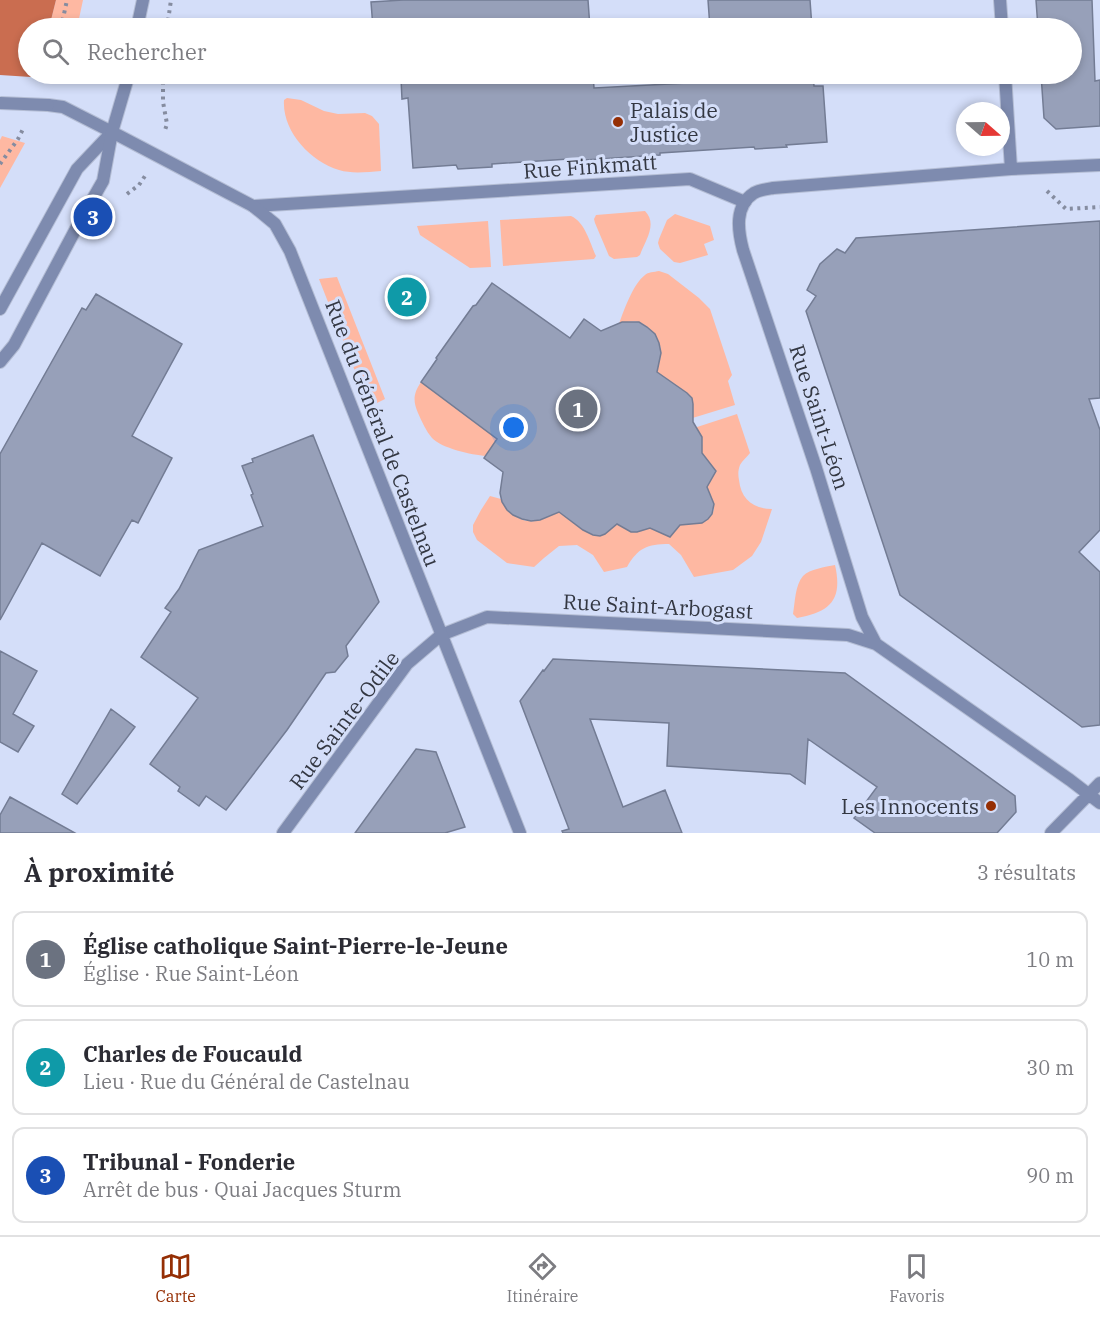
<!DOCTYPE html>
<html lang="fr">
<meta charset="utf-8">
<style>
:root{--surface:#fff;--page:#f7f7f7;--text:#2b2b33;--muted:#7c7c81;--line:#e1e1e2;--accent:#952f05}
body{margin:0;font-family:"IBM Plex Serif",serif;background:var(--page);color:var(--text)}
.compass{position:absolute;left:956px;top:102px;width:54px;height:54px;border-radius:50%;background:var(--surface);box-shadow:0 3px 9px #0003;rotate:110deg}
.you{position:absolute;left:514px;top:428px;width:21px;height:21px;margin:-15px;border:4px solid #fff;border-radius:50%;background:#1a73e8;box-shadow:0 0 0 9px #1a73e833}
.badge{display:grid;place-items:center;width:39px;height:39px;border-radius:50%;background:var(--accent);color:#fff;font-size:20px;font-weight:700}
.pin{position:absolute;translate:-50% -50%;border:3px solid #fff;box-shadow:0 2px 6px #0006}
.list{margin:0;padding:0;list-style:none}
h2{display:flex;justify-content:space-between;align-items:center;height:78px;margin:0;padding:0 24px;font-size:26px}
h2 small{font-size:20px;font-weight:400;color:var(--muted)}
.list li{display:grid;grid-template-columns:39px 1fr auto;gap:18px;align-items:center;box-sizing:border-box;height:96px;margin:0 12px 12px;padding:0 12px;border:2px solid var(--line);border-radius:12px}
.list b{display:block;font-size:22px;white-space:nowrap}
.list p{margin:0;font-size:20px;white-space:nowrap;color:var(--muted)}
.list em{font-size:20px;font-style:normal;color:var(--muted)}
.icon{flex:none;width:33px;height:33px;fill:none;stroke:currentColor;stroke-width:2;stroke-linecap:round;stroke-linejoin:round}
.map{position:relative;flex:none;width:1100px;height:833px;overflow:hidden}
.search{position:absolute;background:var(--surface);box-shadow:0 3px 9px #0003;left:18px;right:18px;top:18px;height:66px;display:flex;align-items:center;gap:15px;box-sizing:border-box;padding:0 21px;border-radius:33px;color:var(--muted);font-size:22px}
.sheet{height:402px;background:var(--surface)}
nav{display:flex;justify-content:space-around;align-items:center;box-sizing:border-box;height:84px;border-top:2px solid var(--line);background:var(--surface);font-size:16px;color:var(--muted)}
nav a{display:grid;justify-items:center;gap:3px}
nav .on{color:var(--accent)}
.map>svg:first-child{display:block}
.green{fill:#feb8a2}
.water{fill:#ca6d50}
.building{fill:#97a0b9;stroke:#737c94;stroke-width:1.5}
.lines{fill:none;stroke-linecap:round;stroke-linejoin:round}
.service-casing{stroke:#b4bdd4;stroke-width:14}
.pedestrian-casing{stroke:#b4bdd4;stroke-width:14}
.minor-casing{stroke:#b4bdd4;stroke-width:14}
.tertiary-casing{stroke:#b4bdd4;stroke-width:14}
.path{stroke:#858ca0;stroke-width:4;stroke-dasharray:3 4.5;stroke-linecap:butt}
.service{stroke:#7e8baf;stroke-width:12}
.pedestrian{stroke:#7e8baf;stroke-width:12}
.minor{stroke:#7e8baf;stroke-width:12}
.tertiary{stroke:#7e8baf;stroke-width:12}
.minor-bridge-casing{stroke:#b4bdd4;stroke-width:14;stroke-linecap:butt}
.minor-bridge{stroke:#7e8baf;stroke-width:12}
.poi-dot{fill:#952f05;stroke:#d4def9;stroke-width:2}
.labels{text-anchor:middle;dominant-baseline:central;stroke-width:6;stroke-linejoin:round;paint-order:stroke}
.poi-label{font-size:21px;fill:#333742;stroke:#d4def9;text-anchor:start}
.street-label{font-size:21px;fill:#333742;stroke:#d4def9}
</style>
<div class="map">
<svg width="1100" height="833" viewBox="0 0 1100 833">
<rect width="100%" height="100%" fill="#d4def9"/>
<!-- green -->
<path class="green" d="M56,0h27l-6,28h-28z
M287,98l14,2 23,11 14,3 27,-1 7,3 7,8 2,47c-14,1 -29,3 -42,-1 -29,-9 -57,-39 -55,-70z
M2,136l23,7 -25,45v-48z
M645,211c13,13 0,30 -5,44l-3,2 -23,2 -5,-3 -14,-33 -1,-4 2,-4z
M675,214l35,12 4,14 -10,4 4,11 -28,8 -6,-1 -14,-13 -2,-6 1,-4 8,-19z
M571,216c14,6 19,27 25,40l-2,3 -91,7 -3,-46z
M488,221l3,46 -21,1 -50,-33 -3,-9z
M659,271l9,3 31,24 11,11 22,66 -4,6 7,24 -49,15 7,-10 -1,-12 -16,-13 -21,-14c3,-6 6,-12 6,-19 0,-12 -10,-26 -23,-30 -6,-1 -13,0 -19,2 5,-14 14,-40 26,-49 3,-3 9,-3 14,-4z
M337,277l48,122 -16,8 -50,-128z
M421,382l29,22 13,3 -3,5 38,27 -12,17c-14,-1 -45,-8 -54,-18 -6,-7 -10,-16 -14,-25 -5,-12 -5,-19 3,-31z
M737,414l13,39c-3,4 -8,8 -10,12 -2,5 -2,10 -1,15 2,19 14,29 33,29l-11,33 -9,14 -19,14 -39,7 -13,-22 -12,-11c-22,0 -31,4 -42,23l-23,5 -11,-17 -16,-10 -18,1 -15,12 -10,9 -27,-4 -30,-23 -4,-8v-7l8,-15 9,-14 11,3c7,15 22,26 39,21 6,-2 12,-6 17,-9l37,24c12,1 17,-4 19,-16 12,8 20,20 33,7l56,-3 10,-8 2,-6v-5l-10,-12 9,-16 -13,-25c5,-10 2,-19 -9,-22z
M835,565c8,35 -5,47 -38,53l-4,-4c2,-11 2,-29 10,-38 7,-7 22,-9 32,-11z"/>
<!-- water -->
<path class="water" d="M0,0h56l-7,28h-21v46h7l-4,3 -31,-2z"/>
<!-- building -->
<path class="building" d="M403,0h185l2,28h-217l-2,-26z
M708,0h102l2,28h-102z
M1036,0h56l3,81 5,-1v46l-44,3 -12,-11 -3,-44h30v-46h-33z
M376,74h217l1,14 112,-6 -1,-8h108l1,12h9l4,56 -41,3 1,2 -32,2 -1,-2 -94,6v2l-75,5 -1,-2 -92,6v3l-34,2 -2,-4 -43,3 -5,-70 -6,1 -1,-20 -24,1z
M1100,221v177l-11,1 11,31v100l-21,22 21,20v153l-18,2 -182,-132 -94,-284 10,-15 -9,-6 13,-26 17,-15 8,4 11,-15z
M492,283l78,55 14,-19 17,12 21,-9h17l8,5 8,7 4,9 2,10 -4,19 30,21 5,5 1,6v18l9,15v16l14,18 -9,16 7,17 -2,10 -4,5 -6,4 -22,2 -10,12 -20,-9 -13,4h-6l-14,-8 -12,10 -5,2 -7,-1 -10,-5 -24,-18 -19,8 -9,1 -9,-2 -9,-4 -6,-5 -5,-8 -2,-9 3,-21 -19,-14 13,-19 -76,-57 16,-23 -1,-1 37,-52 3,-1z
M96,294l86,50 -50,92 40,22 -34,65 -6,-3 -32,56 -58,-33 -42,77v-166l82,-146 4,2z
M313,435l66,167 -33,44 2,10 -13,16 -9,1 -39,57 -61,80 -20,-14 -7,10 -21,-15 2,-4 -30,-23 48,-66 -57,-41 30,-45 -6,-4 14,-19 20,-39 64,-24 -12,-31 2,-1 -11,-28 11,-4 -1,-3z
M0,651l37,20 -24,43 21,12 -16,26 -18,-10z
M553,659l292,14 170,123 1,16 -19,21h-122l-21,-15 23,-31 -69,-48 -3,45 -15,-10 -123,-8 2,-43 -79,-4 33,88 42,-17 17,43h-119l-1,-2 7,-2 -49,-128 23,-31 1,1z
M111,709l24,18 -58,77 -15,-10z
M416,749l20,3 29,75 -20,6h-90z
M10,797l65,36h-75v-18z"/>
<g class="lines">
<defs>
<path id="service" d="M0,309l77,-140 35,-37"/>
<path id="pedestrian" d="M253,206l437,-27 55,23"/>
<path id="minor" d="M1000,0l2,28
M1005,74l6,95
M48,105l15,2 49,25
M876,644l-14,-27 -46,-149 -73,-218c-5,-19 -9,-44 11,-57 5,-3 13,-4 19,-5l238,-19 89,-4
M283,833l124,-169 34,-29 46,-18 361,18 28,9 194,136 30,23
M1051,833l49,-50"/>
<path id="tertiary" d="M137,28l6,-28
M112,132l141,74 22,18 15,27 230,582
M0,362l14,-17 66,-124 23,-40 9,-49 17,-58"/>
</defs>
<!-- service casing -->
<use href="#service" class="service-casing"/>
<!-- pedestrian casing -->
<use href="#pedestrian" class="pedestrian-casing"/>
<!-- minor casing -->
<use href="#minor" class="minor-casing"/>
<!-- tertiary casing -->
<use href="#tertiary" class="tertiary-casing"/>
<!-- path -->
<path class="path" d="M61,28l6,-28
M167,28l4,-28
M163,74v28l4,22 -3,9
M0,164l18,-25 6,-12
M1047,191l19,18 34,-2
M127,194l12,-9 6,-9"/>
<!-- service -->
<use href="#service" class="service"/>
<!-- pedestrian -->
<use href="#pedestrian" class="pedestrian"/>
<!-- minor -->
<use href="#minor" class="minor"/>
<!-- tertiary -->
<use href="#tertiary" class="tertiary"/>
<defs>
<path id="minor-bridge" d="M0,103l48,2"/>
</defs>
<!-- minor-bridge casing -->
<use href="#minor-bridge" class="minor-bridge-casing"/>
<!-- minor-bridge -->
<use href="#minor-bridge" class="minor-bridge"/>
</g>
<!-- markers -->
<g class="poi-dot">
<circle cx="618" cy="122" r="6"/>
<circle cx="991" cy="806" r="6"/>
</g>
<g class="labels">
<!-- poi labels -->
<g class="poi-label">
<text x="630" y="110">Palais de<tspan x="630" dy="24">Justice</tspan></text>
<text x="979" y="806" text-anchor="end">Les Innocents</text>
</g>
<!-- street labels -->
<g class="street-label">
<text transform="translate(590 166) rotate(-4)">Rue Finkmatt</text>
<text transform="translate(820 417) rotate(72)">Rue Saint-Léon</text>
<text transform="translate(383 433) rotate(69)">Rue du Général de Castelnau</text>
<text transform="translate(658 606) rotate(3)">Rue Saint-Arbogast</text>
<text transform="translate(344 720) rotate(-53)">Rue Sainte-Odile</text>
</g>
</g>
</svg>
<svg class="compass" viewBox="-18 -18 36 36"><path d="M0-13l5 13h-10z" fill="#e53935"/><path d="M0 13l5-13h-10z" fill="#7c7c81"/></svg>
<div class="you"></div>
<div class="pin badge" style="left:578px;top:409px;background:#6b7280">1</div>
<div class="pin badge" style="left:407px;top:297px;background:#0f9aa8">2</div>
<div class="pin badge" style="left:93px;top:217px;background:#1a4fb4">3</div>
<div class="search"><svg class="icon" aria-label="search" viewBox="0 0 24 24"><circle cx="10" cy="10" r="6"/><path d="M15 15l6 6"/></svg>Rechercher</div>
</div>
<section class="sheet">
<h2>À proximité<small>3 résultats</small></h2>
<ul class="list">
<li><span class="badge" style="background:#6b7280">1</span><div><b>Église catholique Saint-Pierre-le-Jeune</b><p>Église · Rue Saint-Léon</p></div><em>10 m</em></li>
<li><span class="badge" style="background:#0f9aa8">2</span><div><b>Charles de Foucauld</b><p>Lieu · Rue du Général de Castelnau</p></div><em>30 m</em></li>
<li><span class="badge" style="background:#1a4fb4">3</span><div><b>Tribunal - Fonderie</b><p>Arrêt de bus · Quai Jacques Sturm</p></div><em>90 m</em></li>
</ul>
</section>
<nav>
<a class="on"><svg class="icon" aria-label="map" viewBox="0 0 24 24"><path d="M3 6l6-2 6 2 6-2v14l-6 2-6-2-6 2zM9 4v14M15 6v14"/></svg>Carte</a>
<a><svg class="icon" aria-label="directions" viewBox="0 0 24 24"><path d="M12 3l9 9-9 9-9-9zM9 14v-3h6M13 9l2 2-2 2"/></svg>Itinéraire</a>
<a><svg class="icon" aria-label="saved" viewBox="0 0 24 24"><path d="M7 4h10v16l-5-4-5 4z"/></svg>Favoris</a>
</nav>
